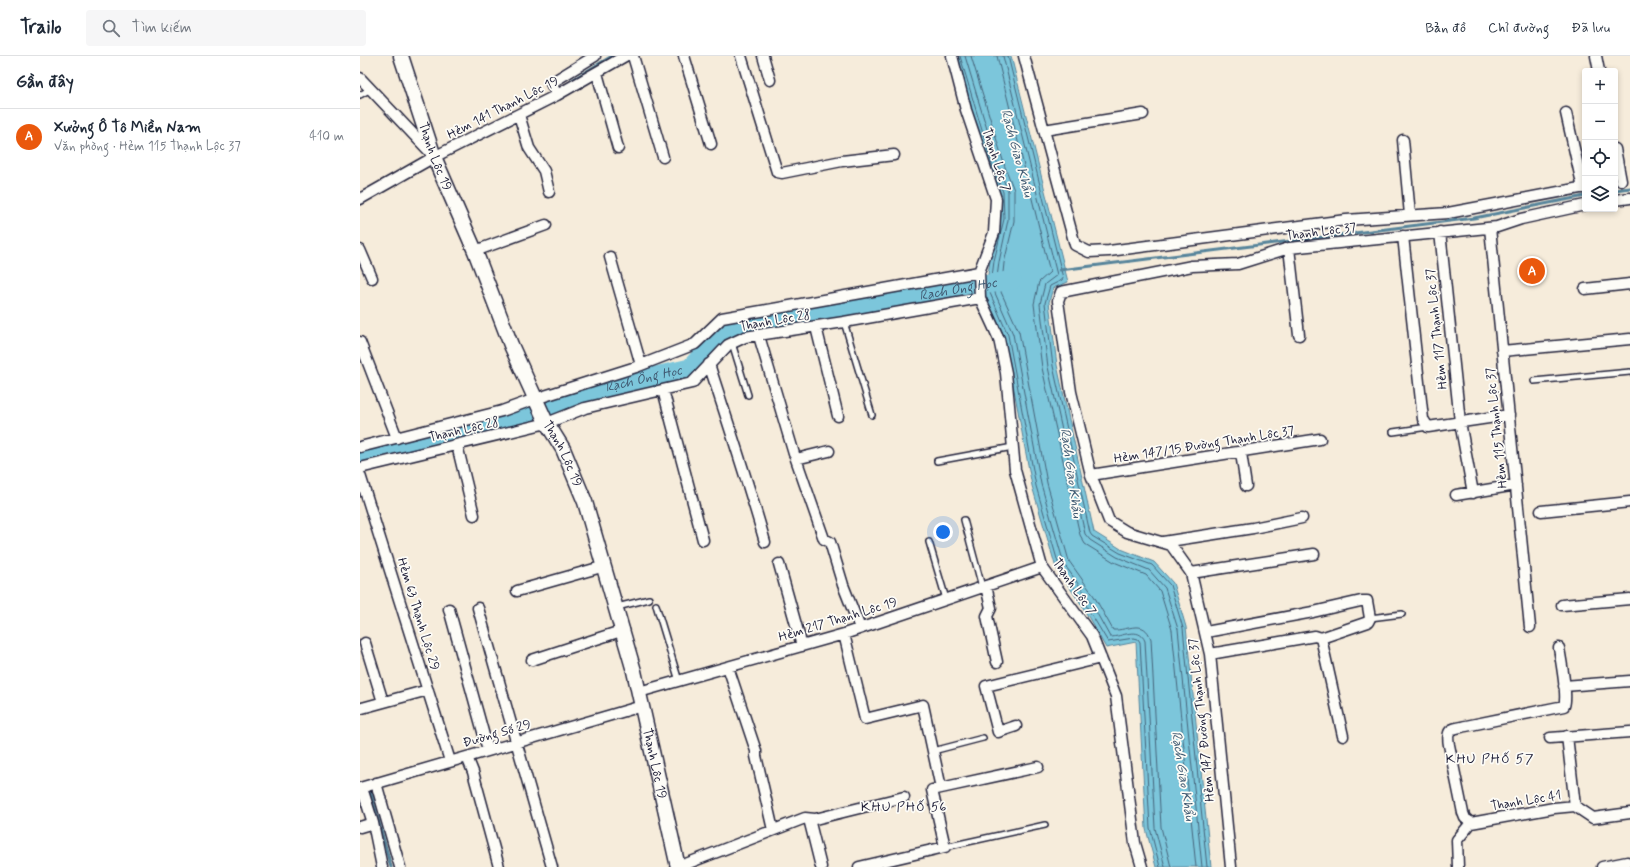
<!DOCTYPE html>
<html lang="vi">
<meta charset="utf-8">
<style>
:root{--surface:#fff;--page:#f6f6f7;--text:#1f2937;--muted:#747a83;--line:#e0e1e3;--accent:#ea580c}
body{margin:0;font-family:Mynerve,sans-serif;background:var(--page);color:var(--text)}
.controls{position:absolute;right:12px;top:12px;display:grid;overflow:hidden;border-radius:4px;box-shadow:0 2px 6px #0003}
.controls button{width:36px;height:36px;display:grid;place-items:center;padding:0;border:0;border-bottom:1px solid var(--line);background:var(--surface);color:var(--text);font:20px sans-serif}
.you{position:absolute;left:583px;top:476px;width:14px;height:14px;margin:-10px;border:3px solid #fff;border-radius:50%;background:#1a73e8;box-shadow:0 0 0 6px #1a73e833}
.badge{display:grid;place-items:center;width:26px;height:26px;border-radius:50%;background:var(--accent);color:#fff;font-size:13px;font-weight:700}
.pin{position:absolute;translate:-50% -50%;border:2px solid #fff;box-shadow:0 1px 4px #0006}
.list{margin:0;padding:0;list-style:none}
h2{display:flex;justify-content:space-between;align-items:center;height:52px;margin:0;padding:0 16px;font-size:17px}
h2 small{font-size:13px;font-weight:400;color:var(--muted)}
.list li{display:grid;grid-template-columns:26px 1fr auto;gap:12px;align-items:center;box-sizing:border-box;height:56px;padding:0 16px;border-top:1px solid var(--line)}
.list b{display:block;font-size:15px;white-space:nowrap}
.list p{margin:0;font-size:13px;white-space:nowrap;color:var(--muted)}
.list em{font-size:13px;font-style:normal;color:var(--muted)}
.icon{flex:none;width:22px;height:22px;fill:none;stroke:currentColor;stroke-width:2;stroke-linecap:round;stroke-linejoin:round}
.map{position:relative;flex:none;width:1270px;height:811px;overflow:hidden}
header{display:flex;align-items:center;gap:24px;box-sizing:border-box;height:56px;padding:0 20px;background:var(--surface);border-bottom:1px solid var(--line)}
header strong{font-size:19px}
nav{display:flex;gap:22px;margin-inline-start:auto;font-size:14px}
.search{width:280px;height:36px;background:var(--page);display:flex;align-items:center;gap:10px;box-sizing:border-box;padding:0 14px;border-radius:4px;color:var(--muted);font-size:15px}
main{display:flex}
aside{flex:1;background:var(--surface)}
.map>svg:first-child{display:block}
.water{fill:#7bc6db;stroke:#57849b}
.lines{fill:none;stroke-linecap:round;stroke-linejoin:round}
.shore{stroke:#46647b;stroke-width:1}
.stream{stroke:#57849b;stroke-width:3}
.river{stroke:#7bc6db;stroke-width:19}
.lane-casing{stroke:#22223b;stroke-width:8}
.street-casing{stroke:#22223b;stroke-width:13}
.secondary-casing{stroke:#22223b;stroke-width:17}
.lane{stroke:#fdfcf7;stroke-width:5}
.street{stroke:#fdfcf7;stroke-width:10}
.secondary{stroke:#fdfcf7;stroke-width:14}
.labels{text-anchor:middle;dominant-baseline:central;stroke-width:3.5;stroke-linejoin:round;paint-order:stroke}
.street-label{font-size:13px;fill:#22223b;stroke:#fdfcf7}
.water-label{font-size:14px;font-style:italic;fill:#415b73;stroke:#fdfcf7}
.neighbourhood-label{font-size:14px;letter-spacing:1px;fill:#22223b;stroke:#fdfcf7}
</style>
<header>
<strong>Trailo</strong>
<div class="search"><svg class="icon" aria-label="search" viewBox="0 0 24 24"><circle cx="10" cy="10" r="6"/><path d="M15 15l6 6"/></svg>Tìm kiếm</div>
<nav><a>Bản đồ</a><a>Chỉ đường</a><a>Đã lưu</a></nav>
</header>
<main>
<aside>
<h2>Gần đây<small></small></h2>
<ul class="list">
<li><span class="badge">A</span><div><b>Xưởng Ô Tô Miền Nam</b><p>Văn phòng · Hẻm 115 Thạnh Lộc 37</p></div><em>410 m</em></li>
</ul>
</aside>
<div class="map">
<svg width="1270" height="811" viewBox="0 0 1270 811">
<rect width="100%" height="100%" fill="#f6ecdb"/>
<filter id="ink" filterUnits="userSpaceOnUse"><feTurbulence type="fractalNoise" baseFrequency=".025" numOctaves="2"/><feDisplacementMap in="SourceGraphic" scale="8" xChannelSelector="R" yChannelSelector="G"/><feConvolveMatrix kernelMatrix="1 2 1 2 8 2 1 2 1" color-interpolation-filters="sRGB"/></filter>
<g filter="url(#ink)">
<!-- water -->
<path class="water" d="M595,0h56l57,226 -15,6 -4,14 8,63 37,167 27,17 33,13 19,21 13,44 25,240h-55l-10,-38 -10,-187 -30,6 -25,-44 -25,-36 -24,-82 -28,-150 -19,-42 5,-33 10,-43 -1,-26 -8,-20z"/>
<g class="lines">
<!-- shore -->
<path class="shore" d="M600,0l34,115 9,21 1,27 -10,42 -4,32 18,42 28,151 23,80 25,36 24,40 26,-4 4,1 2,3 10,186 10,39
M605,0l34,113 9,22v29l-9,42 -4,31 18,41 28,150 23,80 25,35 21,38c12,0 29,-11 35,4l10,187 10,39
M611,0l34,111 9,23v31l-10,42 -3,29 18,40 28,151 22,78 25,35 19,34c15,1 31,-12 38,9l10,188 10,40
M637,0l53,216 -11,10 -5,22 8,64 38,167 5,9 29,18 32,13 14,16 12,39 24,237
M643,0l54,219 -12,9 -5,20 8,63 37,167 5,6 27,17 32,13 16,18 13,41 24,238
M648,0l55,222 -1,2 -12,6 -5,17 8,63 37,167 2,3 28,17 32,12 18,20 13,43 24,239"/>
<!-- stream -->
<path class="stream" d="M212,24l40,-24
M1255,134l15,-2
M700,214l414,-52 111,-22
M10,734l21,77"/>
<!-- river -->
<path class="river" id="s1" d="M0,400l168,-41 81,-28 81,-19 35,-38 287,-50"/>
<defs>
<path id="lane" d="M0,39l9,-5
M484,266l28,93
M372,287l16,52
M1174,325l96,-9
M1033,376l35,-5
M577,405l76,-14
M604,464l18,67
M569,486l17,57
M296,549l23,76
M257,551l32,-8
M1010,562l32,-4
M573,695l50,-13
M585,791l100,-22"/>
<path id="street" d="M273,0l30,101
M324,0l27,88
M381,0l36,116 5,1 60,-12 52,-6
M403,0l7,24
M592,0l14,54 30,89 -2,34 -15,39 1,26 19,41 7,34 9,97 27,97 50,69 24,60 19,147 7,24
M664,0l51,189 14,7 20,-1 237,-31 102,-7 137,-26
M1236,0l3,15
M237,17l21,75
M0,22l72,76
M197,39l-6,-12 44,-27
M1206,57l17,75
M159,59l10,33 15,23 5,21
M684,74l99,-16
M1043,84l7,75
M1255,93l6,32
M0,143l74,-42 123,-62 68,-39
M1255,144l15,-2
M1130,172l40,399
M1080,176l20,190 13,71
M1043,180l20,183 5,8 81,-12
M929,192l10,87
M0,194l12,28
M115,195l71,-26
M250,201l31,108
M1225,233l45,-5
M456,271l22,89
M399,280l35,118
M0,286l37,96
M1142,295l128,-12
M349,308c19,59 39,118 56,178
M303,334l40,150
M97,389l17,70
M0,391l142,-36 33,-12 101,-32 59,-23 27,-26 257,-46
M469,395l-33,8 28,80 6,3 13,43 17,43
M881,397l5,33
M0,412l187,-45 38,-15 107,-25 36,-38 17,-8 99,-15 136,-24
M0,419l90,286
M731,419l229,-36
M1096,439l60,-10
M1181,455l89,-9
M803,486l90,-14 49,-10
M419,508l23,82
M831,517l123,-19
M626,530l5,22 -4,8 10,46
M157,535l88,-25
M1202,549l68,-6
M118,552l74,259
M89,553l39,141
M846,576l107,-20 48,-11h6l3,17 -2,4 -47,16
M484,578l21,85 58,-14 18,83 -9,2 13,57 -86,20
M5,587l18,59
M850,598l105,-18 6,2 22,98
M172,604l92,-30
M368,611l28,84v5l17,74
M1204,630l66,-5
M279,636l205,-58 198,-67
M2,652l66,-18
M656,670l-18,6 -12,-46 115,-28
M1207,680l8,70
M1190,682l80,-6
M107,701l6,15 26,95
M16,727l24,84
M0,732l282,-82
M2,732l11,35 9,44
M581,732l97,-21
M449,763l12,48
M1111,767l-6,-5 -2,-5 -14,-68c-3,-17 2,-16 17,-19l98,-20c4,-10 -3,-45 -5,-58
M0,771l13,-4
M318,811l127,-49 10,1 89,-22
M871,811l-21,-213 -19,-81 -20,-28 -44,-13 -18,-11 -18,-46 -20,-83 -13,-91 3,-9 131,-26 46,-2 51,-16 208,-21 24,-8 64,-14
M1098,811l-1,-27 14,-17 83,-15 21,-2 18,12 37,-5
M1242,811l25,-5"/>
<g id="secondary">
<path id="s2" d="M41,0l33,101 41,94 36,94 34,75 18,29 22,53 49,169 44,196"/>
</g>
</defs>
<!-- lane casing -->
<use href="#lane" class="lane-casing"/>
<!-- street casing -->
<use href="#street" class="street-casing"/>
<!-- secondary casing -->
<use href="#secondary" class="secondary-casing"/>
<!-- lane -->
<use href="#lane" class="lane"/>
<!-- street -->
<use href="#street" class="street"/>
<!-- secondary -->
<use href="#secondary" class="secondary"/>
</g>
</g>
<g class="labels">
<!-- street labels -->
<g class="street-label">
<text transform="translate(143 52) rotate(-27)">Hẻm 141 Thạnh Lộc 19</text>
<text stroke="none"><textPath href="#s2" startOffset="106">Thạnh Lộc 19</textPath></text>
<text transform="translate(636 104) rotate(72)">Thạnh Lộc 7</text>
<text transform="translate(961 176) rotate(-7)">Thạnh Lộc 37</text>
<text transform="translate(415 265) rotate(-10)">Thạnh Lộc 28</text>
<text transform="translate(1077 273) rotate(-96)">Hẻm 117 Thạnh Lộc 37</text>
<text transform="translate(1137 372) rotate(-96)">Hẻm 115 Thạnh Lộc 37</text>
<text transform="translate(104 374) rotate(-13)">Thạnh Lộc 28</text>
<text transform="translate(844 389) rotate(-9)">Hẻm 147/15 Đường Thạnh Lộc 37</text>
<text stroke="none"><textPath href="#s2" startOffset="430">Thạnh Lộc 19</textPath></text>
<text transform="translate(714 531) rotate(55)">Thạnh Lộc 7</text>
<text transform="translate(58 558) rotate(73)">Hẻm 63 Thạnh Lộc 29</text>
<text transform="translate(478 564) rotate(-17)">Hẻm 217 Thạnh Lộc 19</text>
<text transform="translate(842 664) rotate(-96)">Hẻm 147 Đường Thạnh Lộc 37</text>
<text transform="translate(137 678) rotate(-16)">Đường Số 29</text>
<text stroke="none"><textPath href="#s2" startOffset="754">Thạnh Lộc 19</textPath></text>
<text transform="translate(1166 745) rotate(-9)">Thạnh Lộc 41</text>
</g>
<!-- water labels -->
<g class="water-label">
<text transform="translate(657 97) rotate(75)">Rạch Giao Khẩu</text>
<text stroke="none"><textPath href="#s1" startOffset="630">Rạch Ông Học</textPath></text>
<text stroke="none"><textPath href="#s1" startOffset="294">Rạch Ông Học</textPath></text>
<text transform="translate(711 417) rotate(82)">Rạch Giao Khẩu</text>
<text transform="translate(823 720) rotate(81)">Rạch Giao Khẩu</text>
</g>
<!-- neighbourhood labels -->
<g class="neighbourhood-label">
<text x="1130" y="703">KHU PHỐ 57</text>
<text x="544" y="751">KHU PHỐ 56</text>
</g>
</g>
</svg>
<div class="controls">
<button>+</button>
<button>−</button>
<button><svg class="icon" aria-label="locate" viewBox="0 0 24 24"><circle cx="12" cy="12" r="6"/><path d="M12 2v4M12 18v4M2 12h4M18 12h4"/></svg></button>
<button><svg class="icon" aria-label="layers" viewBox="0 0 24 24"><path d="M12 4l9 5-9 5-9-5zM3 14l9 5 9-5"/></svg></button>
</div>
<div class="you"></div>
<div class="pin badge" style="left:1172px;top:215px">A</div>
</div>
</main>
